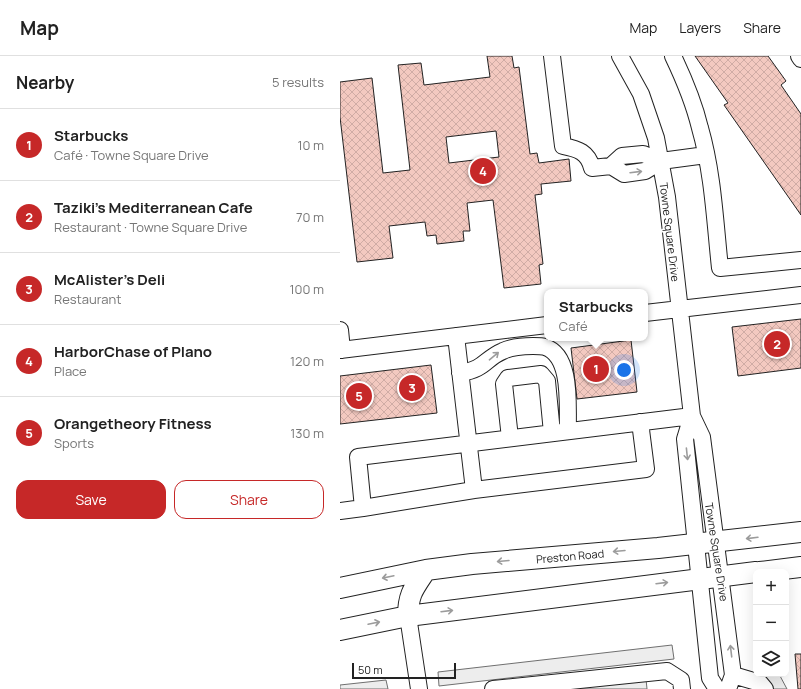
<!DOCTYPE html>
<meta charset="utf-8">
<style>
:root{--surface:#fff;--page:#f6f6f6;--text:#222;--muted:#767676;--line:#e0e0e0;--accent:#c62828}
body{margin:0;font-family:Manrope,sans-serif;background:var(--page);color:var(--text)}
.controls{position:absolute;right:12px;bottom:12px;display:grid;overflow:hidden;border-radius:8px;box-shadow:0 4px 16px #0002}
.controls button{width:36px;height:36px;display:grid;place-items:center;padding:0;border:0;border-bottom:1px solid var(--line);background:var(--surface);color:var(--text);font:20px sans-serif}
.scale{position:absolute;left:12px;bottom:10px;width:104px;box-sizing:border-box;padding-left:4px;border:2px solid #222;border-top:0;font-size:11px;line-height:14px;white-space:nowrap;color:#222;-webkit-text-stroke:3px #fff;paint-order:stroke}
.you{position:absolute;left:284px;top:314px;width:14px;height:14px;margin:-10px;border:3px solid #fff;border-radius:50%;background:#1a73e8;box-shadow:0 0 0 6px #1a73e833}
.badge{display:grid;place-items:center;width:26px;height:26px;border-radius:50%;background:var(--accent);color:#fff;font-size:13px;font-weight:700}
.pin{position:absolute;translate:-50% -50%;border:2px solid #fff;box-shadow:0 1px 4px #0006}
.popup{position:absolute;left:204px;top:233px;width:104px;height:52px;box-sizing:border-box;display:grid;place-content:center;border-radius:8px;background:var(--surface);filter:drop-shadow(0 1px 3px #0005);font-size:13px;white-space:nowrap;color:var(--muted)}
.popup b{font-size:15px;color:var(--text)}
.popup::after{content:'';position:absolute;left:50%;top:100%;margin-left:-8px;border:8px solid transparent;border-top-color:var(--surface)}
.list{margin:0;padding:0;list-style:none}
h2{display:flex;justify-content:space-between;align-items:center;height:52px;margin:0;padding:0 16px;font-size:17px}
h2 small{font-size:13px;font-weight:400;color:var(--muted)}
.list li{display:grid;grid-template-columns:26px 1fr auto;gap:12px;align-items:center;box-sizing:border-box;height:72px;padding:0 16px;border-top:1px solid var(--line)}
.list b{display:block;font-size:15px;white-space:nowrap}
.list p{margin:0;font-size:13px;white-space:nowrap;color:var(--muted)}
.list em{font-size:13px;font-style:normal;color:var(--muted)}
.actions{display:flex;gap:8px;padding:12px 16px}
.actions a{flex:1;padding:9px 0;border:1px solid var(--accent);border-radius:12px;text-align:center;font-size:14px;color:var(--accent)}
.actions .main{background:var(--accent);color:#fff}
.icon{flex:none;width:22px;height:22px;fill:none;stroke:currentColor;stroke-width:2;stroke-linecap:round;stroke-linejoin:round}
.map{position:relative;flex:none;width:461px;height:633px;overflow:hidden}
header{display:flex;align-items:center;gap:24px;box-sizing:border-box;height:56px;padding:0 20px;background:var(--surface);border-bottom:1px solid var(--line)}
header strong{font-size:19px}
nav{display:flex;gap:22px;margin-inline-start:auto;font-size:14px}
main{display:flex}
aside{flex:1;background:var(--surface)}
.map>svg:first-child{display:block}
.parking{fill:#ededed;stroke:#6f6f6f}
.building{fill:url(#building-cross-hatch);stroke:#222;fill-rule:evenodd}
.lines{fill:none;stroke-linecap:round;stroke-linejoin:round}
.minor-casing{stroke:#222;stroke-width:18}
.major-casing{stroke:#222;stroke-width:22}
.minor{stroke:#fff;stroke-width:16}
.major{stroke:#fff;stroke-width:20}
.oneway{stroke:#9c9c9c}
.labels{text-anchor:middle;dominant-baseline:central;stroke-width:3;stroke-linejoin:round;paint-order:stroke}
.street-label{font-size:11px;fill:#222;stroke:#fff}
</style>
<header>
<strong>Map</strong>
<nav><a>Map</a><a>Layers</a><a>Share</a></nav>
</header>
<main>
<aside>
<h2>Nearby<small>5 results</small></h2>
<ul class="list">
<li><span class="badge">1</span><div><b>Starbucks</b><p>Café · Towne Square Drive</p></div><em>10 m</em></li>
<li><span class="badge">2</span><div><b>Taziki's Mediterranean Cafe</b><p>Restaurant · Towne Square Drive</p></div><em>70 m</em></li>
<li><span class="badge">3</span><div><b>McAlister's Deli</b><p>Restaurant</p></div><em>100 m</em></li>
<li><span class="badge">4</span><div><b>HarborChase of Plano</b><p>Place</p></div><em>120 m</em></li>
<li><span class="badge">5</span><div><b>Orangetheory Fitness</b><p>Sports</p></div><em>130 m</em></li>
</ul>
<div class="actions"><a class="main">Save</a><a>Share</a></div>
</aside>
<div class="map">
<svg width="461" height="633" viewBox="0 0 461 633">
<defs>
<pattern id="building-cross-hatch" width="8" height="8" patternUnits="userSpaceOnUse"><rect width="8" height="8" fill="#f3c9c0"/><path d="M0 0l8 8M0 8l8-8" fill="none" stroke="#d0aca5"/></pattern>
</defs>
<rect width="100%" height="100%" fill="#fff"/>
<!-- parking -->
<path class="parking" d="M332,589l2,14 -235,27 -1,-14z
M429,618h10l8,15h-26l5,-11z
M306,623l1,10h-94z
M46,624l2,9h-48v-4z"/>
<!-- building -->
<path class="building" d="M147,0h25l2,12 5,-1 11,87 7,-1 2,10 30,-4 2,22 -30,3 1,10 -7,1 8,69 -4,1 2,19 -37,4 -11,-88 -26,3 3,28h-7l1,10 -27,3 -1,-9 -9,1 -2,-14 -36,4 4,32 -36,4 -17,-145v-35l32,-4 11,95 27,-3 -12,-105 23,-2 3,22 66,-8zM156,75l3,26 -50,6 -3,-26z
M355,0h73l18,25 -5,4 20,29v101l-77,-110 4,-2z
M461,263v49l-63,8 -6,-49z
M291,284l6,52 -60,7 -6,-51z
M91,309l6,48 -97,11v-48z
M455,598h6v35h-3z"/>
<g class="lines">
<defs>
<path id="minor" d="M212,0l11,90c15,3 25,6 29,22l19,-2 11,-10 21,-2 18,7
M280,0l21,38 15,44 11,59 25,219 10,21 31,238 -5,14
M333,0c11,23 21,47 27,72 13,45 15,94 20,140l81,-8
M459,0l2,3
M271,110l13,8 21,-3 16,-10 45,-6
M305,257l156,-18
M0,274l2,20
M116,280l18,154
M0,294l207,-25
M120,317c26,-4 24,-14 43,-22 8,-4 21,-5 30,-5 4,0 9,0 12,1 28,9 22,61 23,84
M352,360l-7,23 25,239 7,11
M170,382l-6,-54 4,-6 33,-4 6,7 5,52
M23,452l111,-18 172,-21 -6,-47
M0,455l23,-3 -5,-51 334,-41
M68,560l11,73
M393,619l27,8 5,6
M153,633l174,-18 14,9 1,9"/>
<path id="major" d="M420,516l41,-5
M0,532l86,-18 46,-6 186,-16 143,-16
M68,560c0,-22 6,-28 18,-46
M0,574l68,-14 348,-44"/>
</defs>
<!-- minor casing -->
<use href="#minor" class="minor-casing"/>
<!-- major casing -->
<use href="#major" class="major-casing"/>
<!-- minor -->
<use href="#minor" class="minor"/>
<!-- major -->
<use href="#major" class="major"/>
</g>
<!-- one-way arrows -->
<defs><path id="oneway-shaft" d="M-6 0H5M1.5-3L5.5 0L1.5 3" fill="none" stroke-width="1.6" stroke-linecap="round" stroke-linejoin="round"/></defs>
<g class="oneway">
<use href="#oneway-shaft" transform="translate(296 116) rotate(-7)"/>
<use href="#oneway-shaft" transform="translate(154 300) rotate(-40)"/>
<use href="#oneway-shaft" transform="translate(347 398) rotate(84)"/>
<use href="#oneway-shaft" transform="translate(412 482) rotate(173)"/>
<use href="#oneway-shaft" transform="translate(279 495) rotate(175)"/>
<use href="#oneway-shaft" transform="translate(163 505) rotate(175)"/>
<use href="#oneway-shaft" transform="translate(48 521) rotate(168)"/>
<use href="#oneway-shaft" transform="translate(322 527) rotate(-7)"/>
<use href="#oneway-shaft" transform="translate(107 555) rotate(-7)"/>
<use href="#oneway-shaft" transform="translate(34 567) rotate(-12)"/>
<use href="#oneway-shaft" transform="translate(391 595) rotate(-97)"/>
</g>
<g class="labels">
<!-- street labels -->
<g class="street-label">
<text transform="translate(330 176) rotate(83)">Towne Square Drive</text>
<text transform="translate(377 496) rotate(81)">Towne Square Drive</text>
<text transform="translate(230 500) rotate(-5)">Preston Road</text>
</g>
</g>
</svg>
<div class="controls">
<button>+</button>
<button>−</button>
<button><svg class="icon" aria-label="layers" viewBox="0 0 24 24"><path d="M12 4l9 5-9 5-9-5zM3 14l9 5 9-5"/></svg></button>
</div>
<div class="scale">50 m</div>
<div class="you"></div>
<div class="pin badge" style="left:256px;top:313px">1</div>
<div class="popup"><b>Starbucks</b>Café</div>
<div class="pin badge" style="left:437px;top:288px">2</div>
<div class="pin badge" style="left:72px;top:332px">3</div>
<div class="pin badge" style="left:143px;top:115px">4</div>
<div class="pin badge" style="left:19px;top:340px">5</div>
</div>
</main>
